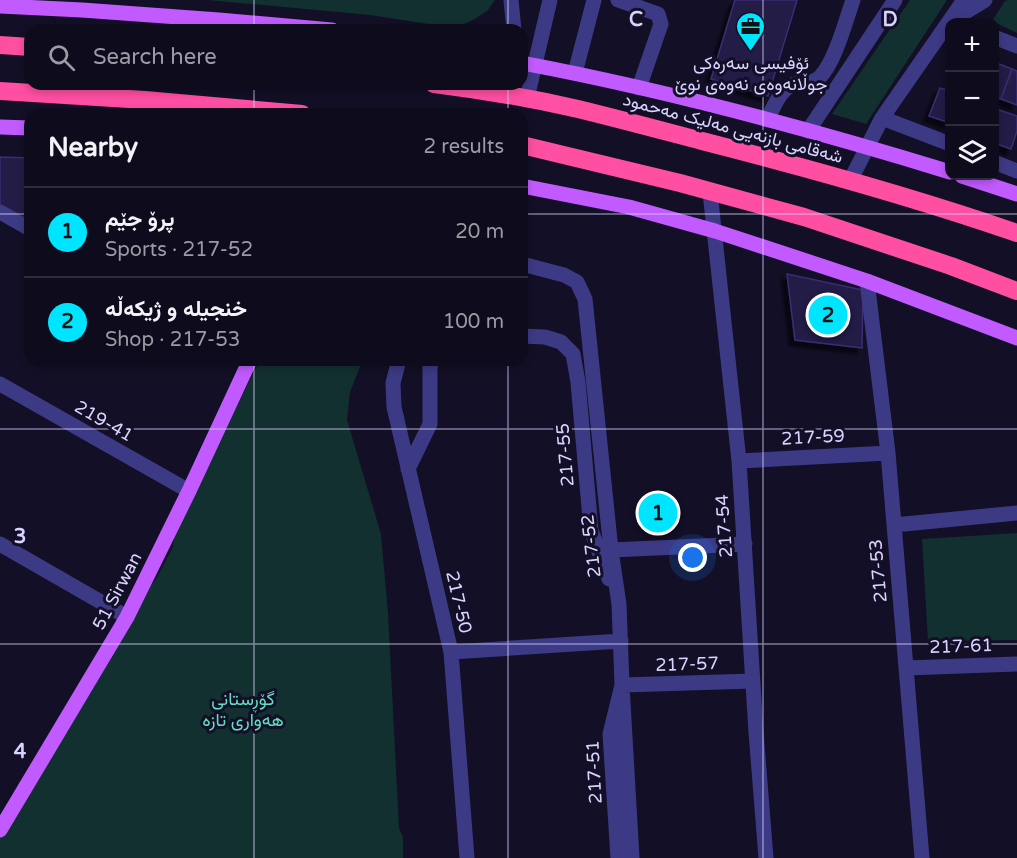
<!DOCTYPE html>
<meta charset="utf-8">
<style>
:root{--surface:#0e0b1c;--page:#171425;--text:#f1f3f6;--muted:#9b9ba3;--line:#2e2b3b;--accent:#00e5ff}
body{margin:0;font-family:"Varela Round",Vazirmatn,sans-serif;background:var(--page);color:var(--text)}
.controls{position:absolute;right:18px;top:18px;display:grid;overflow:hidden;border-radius:12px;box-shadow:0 3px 9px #0003}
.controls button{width:54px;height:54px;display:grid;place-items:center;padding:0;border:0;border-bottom:2px solid var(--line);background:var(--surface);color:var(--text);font:30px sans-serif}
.you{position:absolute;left:693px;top:558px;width:21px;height:21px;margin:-15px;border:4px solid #fff;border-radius:50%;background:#1a73e8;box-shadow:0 0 0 9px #1a73e833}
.badge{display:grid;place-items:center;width:39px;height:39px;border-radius:50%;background:var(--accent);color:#111;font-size:20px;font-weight:700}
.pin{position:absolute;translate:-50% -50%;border:3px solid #fff;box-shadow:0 2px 6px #0006}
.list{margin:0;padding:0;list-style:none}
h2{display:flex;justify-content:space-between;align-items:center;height:78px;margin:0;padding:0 24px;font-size:26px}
h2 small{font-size:20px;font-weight:400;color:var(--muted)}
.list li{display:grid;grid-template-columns:39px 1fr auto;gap:18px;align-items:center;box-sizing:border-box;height:90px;padding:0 24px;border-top:2px solid var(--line)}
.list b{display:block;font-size:22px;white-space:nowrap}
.list p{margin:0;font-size:20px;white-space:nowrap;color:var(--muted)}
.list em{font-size:20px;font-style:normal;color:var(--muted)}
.icon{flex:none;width:33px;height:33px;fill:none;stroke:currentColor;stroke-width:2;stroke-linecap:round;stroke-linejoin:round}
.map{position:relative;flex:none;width:1017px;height:858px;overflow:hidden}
.search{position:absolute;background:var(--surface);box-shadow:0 3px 9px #0003;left:24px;top:24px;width:504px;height:66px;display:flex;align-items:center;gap:15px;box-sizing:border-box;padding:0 21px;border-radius:18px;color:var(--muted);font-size:22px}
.panel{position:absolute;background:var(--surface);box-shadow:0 3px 9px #0003;left:24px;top:108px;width:504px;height:258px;border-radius:18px}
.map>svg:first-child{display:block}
.green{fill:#12302f}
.building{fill:#241b47;stroke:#3b2d73;stroke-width:1.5;filter:url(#shadow)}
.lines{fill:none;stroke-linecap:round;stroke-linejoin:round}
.minor{stroke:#3d3a85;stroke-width:15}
.major{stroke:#c25bff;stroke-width:15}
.highway{stroke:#ff4fa3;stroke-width:18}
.grid{fill:none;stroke:#d9d4ff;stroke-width:1.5;stroke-opacity:0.55}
.labels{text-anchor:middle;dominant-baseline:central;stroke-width:6;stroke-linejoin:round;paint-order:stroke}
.poi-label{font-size:18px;fill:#d9d4ff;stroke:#130f26}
.street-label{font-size:18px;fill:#d9d4ff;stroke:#130f26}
.park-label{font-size:18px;fill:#5fe0c0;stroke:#130f26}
.grid-label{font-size:20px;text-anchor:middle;font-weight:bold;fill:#d9d4ff;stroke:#130f26;stroke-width:6;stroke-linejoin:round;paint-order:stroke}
</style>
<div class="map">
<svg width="1017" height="858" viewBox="0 0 1017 858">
<defs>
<filter id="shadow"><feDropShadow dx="-5.5" dy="5.5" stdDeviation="1.5" flood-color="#0009"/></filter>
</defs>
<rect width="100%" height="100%" fill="#130f26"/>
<!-- green -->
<path class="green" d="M207,0h288l-7,10 -13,9 -21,9 -84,-13z
M910,0h37l-81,124 -34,-10z
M1008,0h9v33l-25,-12 13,-20z
M260,360h104l-5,9 -9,23 -3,28 34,114 7,79 11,215 4,9v21h-403v-29l145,-238 10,-10 18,-34 2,-19z
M1017,533v107l-89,1 -6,-102z"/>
<!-- building -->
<path class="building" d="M735,0h62l-29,96 -57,-17z
M994,62l18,7 -11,30 -7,-2z
M1012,69l5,2v34l-16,-6z
M940,88l10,3v32l-21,-7z
M996,109l21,7v15l-6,18 -17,-6v-29z
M0,157l30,1v50l-6,14 -24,-14z
M787,274l76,16 -1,58 -67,-8z"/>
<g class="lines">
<!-- minor -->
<path class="minor" d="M511,0l3,30
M618,0l40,14 3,10 -22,64
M954,19l31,-19
M994,37l23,9
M575,73l19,-73
M527,98l23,-98
M882,118l68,26
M767,120c8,-15 13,-33 31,-37 9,-2 16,1 22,-6 15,-15 26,-57 33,-77
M808,131l87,-131
M994,162l23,9
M850,181l32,-63 82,-118
M710,192l29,269 17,271 10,126
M0,212l30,17
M522,264l42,11 13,7 8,17 26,251 8,54 3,81 10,173
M867,281l21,172 34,405
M522,336l23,1 16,5 12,12 5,28 13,148 18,49
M399,360l-6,23 1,24 57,245 16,206
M0,384l189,107
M739,461l149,-8
M408,469l22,-45v-57l2,-7
M894,525l123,-12
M0,544l127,73
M611,550l134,-6
M451,652l170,-11
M906,668l111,-4
M618,858l-8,-124 12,-49 131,-4"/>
<!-- major -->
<path class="major" d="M0,6l82,4 137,10 113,10
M522,63c144,27 288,66 428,109
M0,127l30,1
M962,176l55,18
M522,186l107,21 86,24 152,50 150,57
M0,830l127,-213 62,-126 61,-131"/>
<!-- highway -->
<path class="highway" d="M0,45l30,2
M434,84c48,6 96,14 144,25 41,10 82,21 124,32 106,27 211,56 315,92
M0,91l145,9 157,14
M522,145l158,38 124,34 147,49 66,25"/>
</g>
<!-- grid -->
<path class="grid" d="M254,0v30M508,0v30M763,0v858M254,84v30M508,84v30M0,214h30M522,214h495M254,360v498M508,360v498M0,429h1017M0,644h1017"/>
<!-- icons -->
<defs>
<symbol id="office-pin" viewBox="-11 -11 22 30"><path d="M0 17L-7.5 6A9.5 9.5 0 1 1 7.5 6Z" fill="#00e5ff" stroke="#130f26"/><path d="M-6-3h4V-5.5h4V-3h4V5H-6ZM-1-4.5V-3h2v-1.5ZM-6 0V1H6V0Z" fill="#111"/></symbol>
</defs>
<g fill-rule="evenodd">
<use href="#office-pin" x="734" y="10" width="33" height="45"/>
</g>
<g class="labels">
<!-- poi labels -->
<g class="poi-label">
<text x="751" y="63">ئۆفیسی سەرەکی<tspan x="751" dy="21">جوڵانەوەی نەوەی نوێ</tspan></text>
</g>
<!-- street labels -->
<g class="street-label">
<text transform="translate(733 128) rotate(15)">شەقامی بازنەیی مەلیک مەحمود</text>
<text transform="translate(104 421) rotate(30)">219-41</text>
<text transform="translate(813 437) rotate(-3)">217-59</text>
<text transform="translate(565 455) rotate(-95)">217-55</text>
<text transform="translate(724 526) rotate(-94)">217-54</text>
<text transform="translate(591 546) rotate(-97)">217-52</text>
<text transform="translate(878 571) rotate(-95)">217-53</text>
<text transform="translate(117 591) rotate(-62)">51 Sirwan</text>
<text transform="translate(459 602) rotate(77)">217-50</text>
<text transform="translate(961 646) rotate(-2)">217-61</text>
<text transform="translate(687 664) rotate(-2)">217-57</text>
<text transform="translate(594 772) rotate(-93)">217-51</text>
</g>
<!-- park labels -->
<g class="park-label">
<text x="243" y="699">گۆڕستانی<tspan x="243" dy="21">هەواری تازە</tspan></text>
</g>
</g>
<g class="grid-label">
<text x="636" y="26">C</text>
<text x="890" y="26">D</text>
<text x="20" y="543">3</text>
<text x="20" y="758">4</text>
</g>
</svg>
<div class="controls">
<button>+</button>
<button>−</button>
<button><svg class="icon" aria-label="layers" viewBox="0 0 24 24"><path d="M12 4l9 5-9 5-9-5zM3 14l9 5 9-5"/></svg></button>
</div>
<div class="you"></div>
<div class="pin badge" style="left:658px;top:513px">1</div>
<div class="pin badge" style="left:828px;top:315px">2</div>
<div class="search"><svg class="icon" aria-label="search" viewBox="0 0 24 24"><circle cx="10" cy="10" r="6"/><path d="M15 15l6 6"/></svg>Search here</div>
<section class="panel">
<h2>Nearby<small>2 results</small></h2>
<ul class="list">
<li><span class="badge">1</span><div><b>پرۆ جێم</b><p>Sports · 217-52</p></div><em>20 m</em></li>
<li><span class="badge">2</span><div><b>خنجیلە و ژیکەڵە</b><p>Shop · 217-53</p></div><em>100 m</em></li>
</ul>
</section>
</div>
